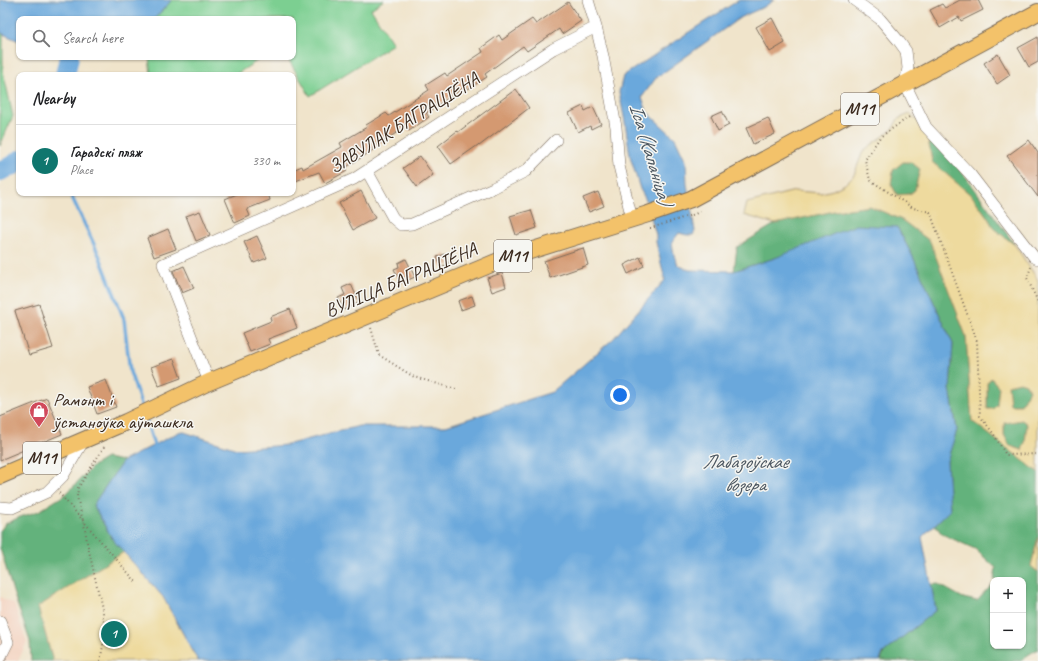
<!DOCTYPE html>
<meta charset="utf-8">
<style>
:root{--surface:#fff;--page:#f6f6f6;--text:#202124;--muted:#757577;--line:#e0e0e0;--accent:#0f766e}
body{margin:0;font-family:Caveat,sans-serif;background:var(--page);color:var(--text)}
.controls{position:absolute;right:12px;bottom:12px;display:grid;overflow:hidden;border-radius:8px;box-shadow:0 1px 3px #0004}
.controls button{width:36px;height:36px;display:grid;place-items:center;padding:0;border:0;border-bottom:1px solid var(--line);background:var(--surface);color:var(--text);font:20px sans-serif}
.you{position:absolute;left:620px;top:395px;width:14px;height:14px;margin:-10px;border:3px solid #fff;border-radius:50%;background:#1a73e8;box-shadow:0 0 0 6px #1a73e833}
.badge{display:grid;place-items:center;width:26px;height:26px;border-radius:50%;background:var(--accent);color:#fff;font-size:13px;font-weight:700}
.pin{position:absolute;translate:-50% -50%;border:2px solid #fff;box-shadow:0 1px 4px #0006}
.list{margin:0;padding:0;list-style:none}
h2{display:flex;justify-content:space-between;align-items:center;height:52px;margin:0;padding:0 16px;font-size:17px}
h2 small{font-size:13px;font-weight:400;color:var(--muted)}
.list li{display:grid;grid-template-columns:26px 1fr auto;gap:12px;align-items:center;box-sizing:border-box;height:72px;padding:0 16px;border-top:1px solid var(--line)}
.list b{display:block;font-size:15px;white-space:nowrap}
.list p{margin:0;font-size:13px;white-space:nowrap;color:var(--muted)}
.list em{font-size:13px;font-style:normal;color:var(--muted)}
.icon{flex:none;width:22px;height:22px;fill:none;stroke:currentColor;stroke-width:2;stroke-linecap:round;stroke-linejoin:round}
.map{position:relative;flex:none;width:1038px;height:661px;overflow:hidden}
.search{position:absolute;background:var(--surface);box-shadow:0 1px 3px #0004;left:16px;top:16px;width:280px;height:44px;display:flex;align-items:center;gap:10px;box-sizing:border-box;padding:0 14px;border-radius:8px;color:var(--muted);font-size:15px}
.panel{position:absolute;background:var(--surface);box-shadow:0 1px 3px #0004;left:16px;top:72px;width:280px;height:124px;border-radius:8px}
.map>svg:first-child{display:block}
.built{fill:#f4d3c0}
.green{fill:#7bcf91;stroke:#5b7c58}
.forest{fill:#64b27b;stroke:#506e4c}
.sand{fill:#eeda9e;stroke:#94825e;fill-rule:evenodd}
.water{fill:#6aa8dc;stroke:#52697d}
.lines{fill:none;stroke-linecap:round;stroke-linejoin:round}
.stream{stroke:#6aa8dc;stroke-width:3.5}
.river{stroke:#6aa8dc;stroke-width:20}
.building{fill:#d49971}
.minor-casing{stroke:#7a6b5b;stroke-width:12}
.highway-casing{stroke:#7a6b5b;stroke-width:18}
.path{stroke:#7a6b5b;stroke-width:2;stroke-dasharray:1 3;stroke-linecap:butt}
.minor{stroke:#fff;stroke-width:11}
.highway{stroke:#f3c26a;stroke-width:16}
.labels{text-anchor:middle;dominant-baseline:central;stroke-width:3;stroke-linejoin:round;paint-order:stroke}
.shield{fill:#f6f6f2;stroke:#73675e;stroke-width:1}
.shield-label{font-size:18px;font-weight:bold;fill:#3b2a1e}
.street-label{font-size:19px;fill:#3b2a1e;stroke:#f6f6f2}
.poi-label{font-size:19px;fill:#3b2a1e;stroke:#f6f6f2;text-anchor:start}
.water-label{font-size:20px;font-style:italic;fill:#4b5660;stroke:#f6f6f2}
</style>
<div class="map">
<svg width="1038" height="661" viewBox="0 0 1038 661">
<rect width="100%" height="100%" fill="#f6f6f2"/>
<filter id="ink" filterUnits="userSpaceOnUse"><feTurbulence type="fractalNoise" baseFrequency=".025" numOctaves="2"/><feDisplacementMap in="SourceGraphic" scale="8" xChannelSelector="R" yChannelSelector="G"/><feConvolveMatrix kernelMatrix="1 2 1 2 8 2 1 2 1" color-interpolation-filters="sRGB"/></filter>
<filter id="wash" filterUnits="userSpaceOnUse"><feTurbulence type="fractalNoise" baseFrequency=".012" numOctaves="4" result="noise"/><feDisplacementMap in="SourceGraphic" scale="16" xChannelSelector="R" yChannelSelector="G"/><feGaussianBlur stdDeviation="0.9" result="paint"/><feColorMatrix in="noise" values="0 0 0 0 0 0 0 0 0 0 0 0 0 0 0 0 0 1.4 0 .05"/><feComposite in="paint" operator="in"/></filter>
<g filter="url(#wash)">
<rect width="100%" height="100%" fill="#f0e4cb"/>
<!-- built -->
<path class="built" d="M0,597l14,7 13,38 -9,19h-18z"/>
<!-- green -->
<path class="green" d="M172,0h212l-13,9 22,35 -83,52 -23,-39h6v-38h-139z
M0,32l3,2v37l10,45 -13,30z
M149,57h114l-28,18h-84z"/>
<!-- forest -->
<path class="forest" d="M927,134l39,43 49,68 -21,-16 -6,-11 -16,-22 -40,-34z
M903,162h8l9,7 -5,21 -5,4 -13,1 -6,-11 2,-14z
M870,206l32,14 28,21 36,95 6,85 66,51v66l-7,28 7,6v78h-2l-8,5 -7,6h-140l3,-9 52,-42 -5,-25 7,-1 25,14 14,3 16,-17v62h30v-66h-29l2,-12 -21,-19 -33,-15 -7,-9 15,-15 -3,-49 10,-31 -7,-41 3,-45 -41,-89 -15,-28 -122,31 -41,13 3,-24 38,-23 59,-13z
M991,378l8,9 -2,18 -4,4h-6v-26z
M1020,382l6,2 3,6 -8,15h-11l-2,-20z
M1022,420l5,4 -2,20 -3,6 -12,-4 -6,-11v-12z
M106,458l17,3 -30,44 20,35 11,12 -86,55 15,54h-22l-1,-20 -16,-46 -14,-47v-17l5,-7 15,-7 19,-6 27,-17 27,-28z"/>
<!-- sand -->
<path class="sand" d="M910,114l10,8 7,12 5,28 40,34 16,22 6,11 21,16 23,35v192l-66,-51 -6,-85 -36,-95 -28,-21 -32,-14 -36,5 -59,13 -31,-9 3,-12 48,-12 26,2 12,-3 12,-6 9,-9 9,-24 29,-21 6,-11zM903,162h8l9,7 -5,21 -5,4 -13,1 -6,-11 2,-14zM991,378l8,9 -2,18 -4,4h-6v-26zM1020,382l6,2 3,6 -8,15h-11l-2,-20zM1022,420l5,4 -2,19 -3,7 -12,-4 -6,-11v-12z
M1038,538v34l-7,-6z
M124,552l39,45 35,64h-145l-15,-54z"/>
<!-- water -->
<path class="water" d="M0,0h172l-18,19h-135v22l-16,-7 -3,-2z
M739,0h35l-10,7 -23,10 -85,61 -14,19 5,15 28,26 11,23 1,23 8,47 -2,4h-6l-8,-2 -7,9 2,13 4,10 11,5 45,1 41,-13 81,-33 41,2 15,28 41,89 -3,45 7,41 -10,31 3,49 -28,27 14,73 -53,43 -3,8h-682l-35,-64 -50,-57 -20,-35 30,-44 58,-30 56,18 49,-4 73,-19h87l106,-34 61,-53 52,-59 -9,-38v-7l-10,-35 -6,-11 -10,-33 -5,-34 -6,-30 4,-16 69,-46z"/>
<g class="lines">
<!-- stream -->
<path class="stream" d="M70,193l29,62 25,64 6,53 13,38
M145,417l9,28"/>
<!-- river -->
<path class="river" d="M65,75l4,-18
M0,171l14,-6 5,-5"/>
</g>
<g id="blocks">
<!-- building -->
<path class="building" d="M960,0h18l5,10 -22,11 -2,-4 -19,11 -10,-18 12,-6 3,4z
M568,2l13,19 -19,13 -3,-5 -32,22 -4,-5 -38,28 2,3 -19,12 -2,-3 -40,27 3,4 -20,14 -3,-4 -34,21 1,2 -28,18 2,3 -22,12 -6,-11 -26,10v-12l9,-4 1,3 39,-22 -2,-4 27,-16 -1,-2 20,-12 3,3 40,-26 -3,-5 19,-12 2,3 36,-24 -2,-4 18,-13 3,5 30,-21 4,5z
M772,18l13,25 -15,9 -14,-25z
M1038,37v25l-9,5 -11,-19z
M998,54l12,21 -13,9 -13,-21z
M516,89l13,19 -50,38 -1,-1 -27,19 -13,-18 19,-15 1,1z
M583,106l2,5 8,-4 8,17 -10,5 -1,-3 -12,6 -9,-19z
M722,111l7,14 -11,6 -7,-15z
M768,118l7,16 -22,10 -7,-16z
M1029,140l9,13v44l-31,-41z
M420,156l13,19 -16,12 -14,-19z
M361,191l14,27 -22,12 -14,-27z
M598,192l6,14 -15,6 -6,-14z
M239,193h29l2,7 -23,9 3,7 -15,7 -10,-24z
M531,210l6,18 -21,7 -6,-19z
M200,211l10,24 -14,6 -10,-25z
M168,229l8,20 -22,8 -7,-19z
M257,236l10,22 -13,5 -10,-21z
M583,248l5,17 -38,13 -6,-17z
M445,254l4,10 -8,3 -4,-10z
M640,257l4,9 -16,8 -4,-9z
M406,259l9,18 -14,6 -7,-14 5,-2 -1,-4z
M184,266l10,22 -12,5 -9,-22z
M502,273l4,14 -14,5 -5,-14z
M351,284l8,18 -15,8 -6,-12 7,-3 -3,-7z
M472,296l3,9 -14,5 -3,-9z
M39,304l14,44 -24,7 -14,-44z
M290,309l7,19 -29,11 2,5 -20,8 -8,-19 29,-12 -1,-4z
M174,359l7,19 -22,8 -8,-19z
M106,380l10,27 -19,7 -10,-27z
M47,398l15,36 -62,26v-43z"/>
</g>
</g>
<g filter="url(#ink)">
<use href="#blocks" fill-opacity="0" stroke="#7a6b5b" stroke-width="1"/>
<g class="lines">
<defs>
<path id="minor" d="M588,0l8,27 7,29 13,71 3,39 13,53
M854,0l26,19 18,21 8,11 2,17 -3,16 21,43 44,47 64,83 4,2
M367,171l26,47 8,7 11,-1 81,-36 33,-17 30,-31
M209,382l-46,-118 191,-85 199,-130 43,-22
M0,507l12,1 35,-16 16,-16 21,-36
M0,621l8,21 -8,16"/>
<path id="highway" d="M0,476l126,-54 83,-40 292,-122 147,-46 43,-15 347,-187"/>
</defs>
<!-- minor casing -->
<use href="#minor" class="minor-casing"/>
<!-- highway casing -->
<use href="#highway" class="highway-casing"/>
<!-- path -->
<path class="path" d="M909,117l-29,20 -15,23 5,20 43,28 17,4 47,129 3,75 13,17 13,22 32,-1
M650,228h1l44,-14 7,-4
M1031,267l-4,11 11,24
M371,328l8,27 35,22 42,12
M59,493l78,90
M100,661l3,-15v-33l-16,-71 -2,-13 -8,-32 1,-9 26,-41"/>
<!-- minor -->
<use href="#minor" class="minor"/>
<!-- highway -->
<use href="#highway" class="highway"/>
</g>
</g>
<!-- icons -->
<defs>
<symbol id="shop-pin" viewBox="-11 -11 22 30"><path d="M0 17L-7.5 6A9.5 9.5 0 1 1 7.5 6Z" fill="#d1495b" stroke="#f6f6f2"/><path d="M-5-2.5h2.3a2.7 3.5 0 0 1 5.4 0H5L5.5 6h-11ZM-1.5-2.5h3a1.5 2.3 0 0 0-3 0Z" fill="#fff"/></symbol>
</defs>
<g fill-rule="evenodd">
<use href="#shop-pin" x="28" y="400" width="22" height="30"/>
</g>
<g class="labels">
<!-- shield labels -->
<g class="shield">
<rect x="841" y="93" width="38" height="32" rx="3"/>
<rect x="494" y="240" width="38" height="32" rx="3"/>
<rect x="23" y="442" width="38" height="32" rx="3"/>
</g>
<g class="shield-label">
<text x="860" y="109">М11</text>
<text x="513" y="256">М11</text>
<text x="42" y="458">М11</text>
</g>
<!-- street labels -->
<g class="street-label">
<text transform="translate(404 123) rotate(-32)">ЗАВУЛАК БАГРАЦІЁНА</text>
<text transform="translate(401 280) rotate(-23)">ВУЛІЦА БАГРАЦІЁНА</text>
</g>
<!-- poi labels -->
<g class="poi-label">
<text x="53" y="400">Рамонт і<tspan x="53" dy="22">ўстаноўка аўташкла</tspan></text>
</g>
<!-- water labels -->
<g class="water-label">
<text transform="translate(651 154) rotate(73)">Іса (Капаніца)</text>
<text x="745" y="461">Лабазоўскае<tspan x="745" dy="23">возера</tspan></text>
</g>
</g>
</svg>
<div class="controls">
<button>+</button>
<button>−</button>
</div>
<div class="you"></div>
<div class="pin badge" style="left:114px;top:634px">1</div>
<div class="search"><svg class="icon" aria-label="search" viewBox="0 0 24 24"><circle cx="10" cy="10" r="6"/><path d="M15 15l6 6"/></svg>Search here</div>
<section class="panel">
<h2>Nearby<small></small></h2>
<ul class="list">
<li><span class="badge">1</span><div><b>Гарадскі пляж</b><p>Place</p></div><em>330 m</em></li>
</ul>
</section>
</div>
